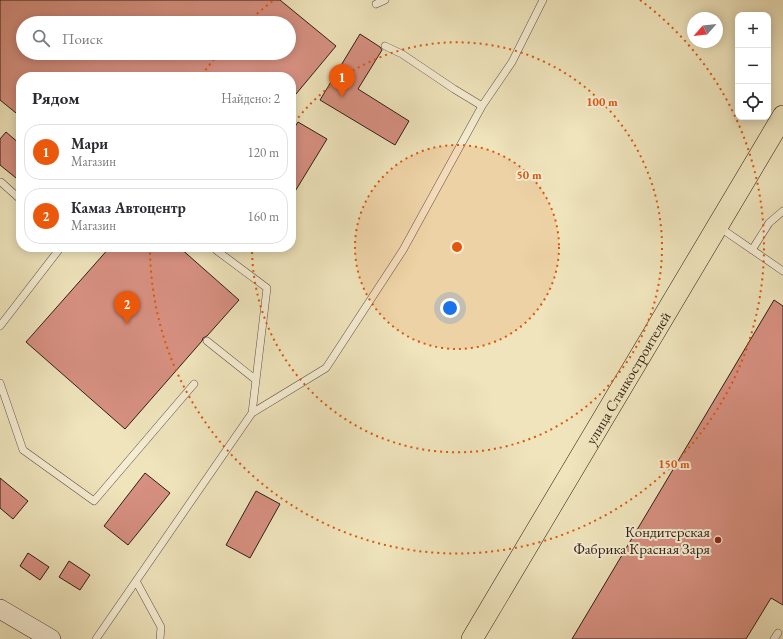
<!DOCTYPE html>
<html lang="ru">
<meta charset="utf-8">
<style>
:root{--surface:#fff;--page:#f2f2f3;--text:#2b2b33;--muted:#7c7c81;--line:#e1e1e2;--accent:#ea580c}
body{margin:0;font-family:"EB Garamond",serif;background:var(--page);color:var(--text)}
.controls{position:absolute;right:12px;top:12px;display:grid;overflow:hidden;border-radius:8px;box-shadow:0 2px 10px #0003}
.controls button{width:36px;height:36px;display:grid;place-items:center;padding:0;border:0;border-bottom:1px solid var(--line);background:var(--surface);color:var(--text);font:20px sans-serif}
.compass{position:absolute;left:687px;top:12px;width:36px;height:36px;border-radius:50%;background:var(--surface);box-shadow:0 2px 10px #0003;rotate:243deg}
.you{position:absolute;left:450px;top:308px;width:14px;height:14px;margin:-10px;border:3px solid #fff;border-radius:50%;background:#1a73e8;box-shadow:0 0 0 6px #1a73e833}
.badge{display:grid;place-items:center;width:26px;height:26px;border-radius:50%;background:var(--accent);color:#fff;font-size:13px;font-weight:700}
.pin{position:absolute;translate:-50% -33px;filter:drop-shadow(0 1px 2px #0008)}
.pin::after{content:'';position:absolute;top:21px;width:14px;height:12px;background:inherit;clip-path:polygon(0 0,100% 0,50% 100%)}
.list{margin:0;padding:0;list-style:none}
h2{display:flex;justify-content:space-between;align-items:center;height:52px;margin:0;padding:0 16px;font-size:17px}
h2 small{font-size:13px;font-weight:400;color:var(--muted)}
.list li{display:grid;grid-template-columns:26px 1fr auto;gap:12px;align-items:center;box-sizing:border-box;height:56px;margin:0 8px 8px;padding:0 8px;border:1px solid var(--line);border-radius:16px}
.list b{display:block;font-size:15px;white-space:nowrap}
.list p{margin:0;font-size:13px;white-space:nowrap;color:var(--muted)}
.list em{font-size:13px;font-style:normal;color:var(--muted)}
.icon{flex:none;width:22px;height:22px;fill:none;stroke:currentColor;stroke-width:2;stroke-linecap:round;stroke-linejoin:round}
.map{position:relative;flex:none;width:783px;height:639px;overflow:hidden}
.search{position:absolute;background:var(--surface);box-shadow:0 2px 10px #0003;left:16px;top:16px;width:280px;height:44px;display:flex;align-items:center;gap:10px;box-sizing:border-box;padding:0 14px;border-radius:22px;color:var(--muted);font-size:15px}
.panel{position:absolute;background:var(--surface);box-shadow:0 2px 10px #0003;left:16px;top:72px;width:280px;height:180px;border-radius:16px}
.map>svg:first-child{display:block}
.building{fill:#d79081;stroke:#2e1d16;fill-rule:evenodd}
.lines{fill:none;stroke-linecap:round;stroke-linejoin:round}
.lane-casing{stroke:#5e4f40;stroke-width:8}
.secondary-casing{stroke:#2e1d16;stroke-width:20}
.primary-casing{stroke:#2e1d16;stroke-width:22}
.lane{stroke:#f5edd3;stroke-width:7}
.secondary{stroke:#f5edd3;stroke-width:19}
.primary{stroke:#efe4bc;stroke-width:21}
.ring{fill:none;stroke:#df560c;stroke-width:2;stroke-dasharray:2 4}
.poi-dot{fill:#8f2418;stroke:#f5edd3;stroke-width:1.5}
.labels{text-anchor:middle;dominant-baseline:central;stroke-width:4;stroke-linejoin:round;paint-order:stroke}
.street-label{font-size:15px;fill:#2e1d16;stroke:#f5edd3}
.poi-label{font-size:15px;fill:#2e1d16;stroke:#f5edd3;text-anchor:end}
.centre{fill:#df560c;stroke:#f5edd3;stroke-width:2}
.ring-label{font-size:12px;text-anchor:middle;font-weight:bold;fill:#df560c;stroke:#f5edd3;stroke-width:4;stroke-linejoin:round;paint-order:stroke}
</style>
<div class="map">
<svg width="783" height="639" viewBox="0 0 783 639">
<rect width="100%" height="100%" fill="#efe4bc"/>
<filter id="stains"><feTurbulence type="fractalNoise" baseFrequency=".005" numOctaves="4"/><feColorMatrix values="0 0 0 0 .2 0 0 0 0 .09 0 0 0 0 .02 0 0 0 .5 -.17"/></filter>
<radialGradient id="worn" r=".72"><stop offset=".6" stop-color="#630" stop-opacity="0"/><stop offset="1" stop-color="#630" stop-opacity=".3"/></radialGradient>
<!-- building -->
<path class="building" d="M0,0h280l56,46 -45,54v-23h-270v40l-21,-17zM23,23h266v30h-266z
M360,34l20,13 2,3 -24,39 51,32 -14,24 -75,-45z
M298,122l29,17 -36,59v-65z
M6,132l15,13v37l-21,-17v-26z
M110,247h69l60,53 -32,36 -4,2 -1,3 -77,88 -99,-87z
M774,300l9,6v299l-12,-7 -25,41h-174z
M145,473l25,20 -42,52 -24,-19z
M0,478l28,23 -15,18 -13,-11z
M256,491l24,13 -30,54 -24,-13z
M28,553l21,14 -9,13 -20,-14z
M69,561l21,14 -10,15 -21,-13z"/>
<g class="lines">
<defs>
<path id="lane" d="M376,4l9,-4
M385,46l17,8 52,35 28,17
M0,182h1l20,18
M719,227l64,44
M218,247l-2,3 51,38 -15,125
M752,250l17,-27 14,-12
M0,326l61,-79
M207,341l49,39
M0,383l23,67 71,51 100,-117
M136,581l25,46 -1,12
M96,639l156,-226 74,-45 77,-118 79,-144 30,-44 31,-62
M774,639l4,-6"/>
<path id="secondary" d="M0,609l51,30"/>
<g id="primary">
<path id="s1" d="M472,639l311,-523"/>
</g>
</defs>
<!-- lane casing -->
<use href="#lane" class="lane-casing"/>
<!-- secondary casing -->
<use href="#secondary" class="secondary-casing"/>
<!-- primary casing -->
<use href="#primary" class="primary-casing"/>
<!-- lane -->
<use href="#lane" class="lane"/>
<!-- secondary -->
<use href="#secondary" class="secondary"/>
<!-- primary -->
<use href="#primary" class="primary"/>
</g>
<!-- distance rings -->
<circle cx="457" cy="247" r="102" fill="#df560c" fill-opacity=".12"/>
<g class="ring">
<circle cx="457" cy="247" r="102"/>
<path d="M291 127A205 205 0 1 1 252 247"/>
<path d="M202 75A307 307 0 0 1 218 54M248 22A307 307 0 0 1 274 0M640 0A307 307 0 1 1 150 247"/>
</g>
<!-- markers -->
<circle class="poi-dot" cx="718" cy="540" r="4"/>
<g class="labels">
<!-- street labels -->
<g class="street-label">
<text stroke="none"><textPath href="#s1" startOffset="304">улица Станкостроителей</textPath></text>
</g>
<!-- poi labels -->
<g class="poi-label">
<text x="710" y="531">Кондитерская<tspan x="710" dy="17">Фабрика Красная Заря</tspan></text>
</g>
</g>
<circle cx="457" cy="247" r="6" class="centre"/>
<g class="ring-label">
<text x="602" y="106">100 m</text>
<text x="529" y="179">50 m</text>
<text x="674" y="468">150 m</text>
</g>
<rect width="100%" height="100%" filter="url(#stains)"/>
<rect width="100%" height="100%" fill="url(#worn)"/>
</svg>
<div class="controls">
<button>+</button>
<button>−</button>
<button><svg class="icon" aria-label="locate" viewBox="0 0 24 24"><circle cx="12" cy="12" r="6"/><path d="M12 2v4M12 18v4M2 12h4M18 12h4"/></svg></button>
</div>
<svg class="compass" viewBox="-18 -18 36 36"><path d="M0-13l5 13h-10z" fill="#e53935"/><path d="M0 13l5-13h-10z" fill="#7c7c81"/></svg>
<div class="you"></div>
<div class="pin badge" style="left:342px;top:97px">1</div>
<div class="pin badge" style="left:127px;top:324px">2</div>
<div class="search"><svg class="icon" aria-label="search" viewBox="0 0 24 24"><circle cx="10" cy="10" r="6"/><path d="M15 15l6 6"/></svg>Поиск</div>
<section class="panel">
<h2>Рядом<small>Найдено: 2</small></h2>
<ul class="list">
<li><span class="badge">1</span><div><b>Мари</b><p>Магазин</p></div><em>120 m</em></li>
<li><span class="badge">2</span><div><b>Камаз Автоцентр</b><p>Магазин</p></div><em>160 m</em></li>
</ul>
</section>
</div>
